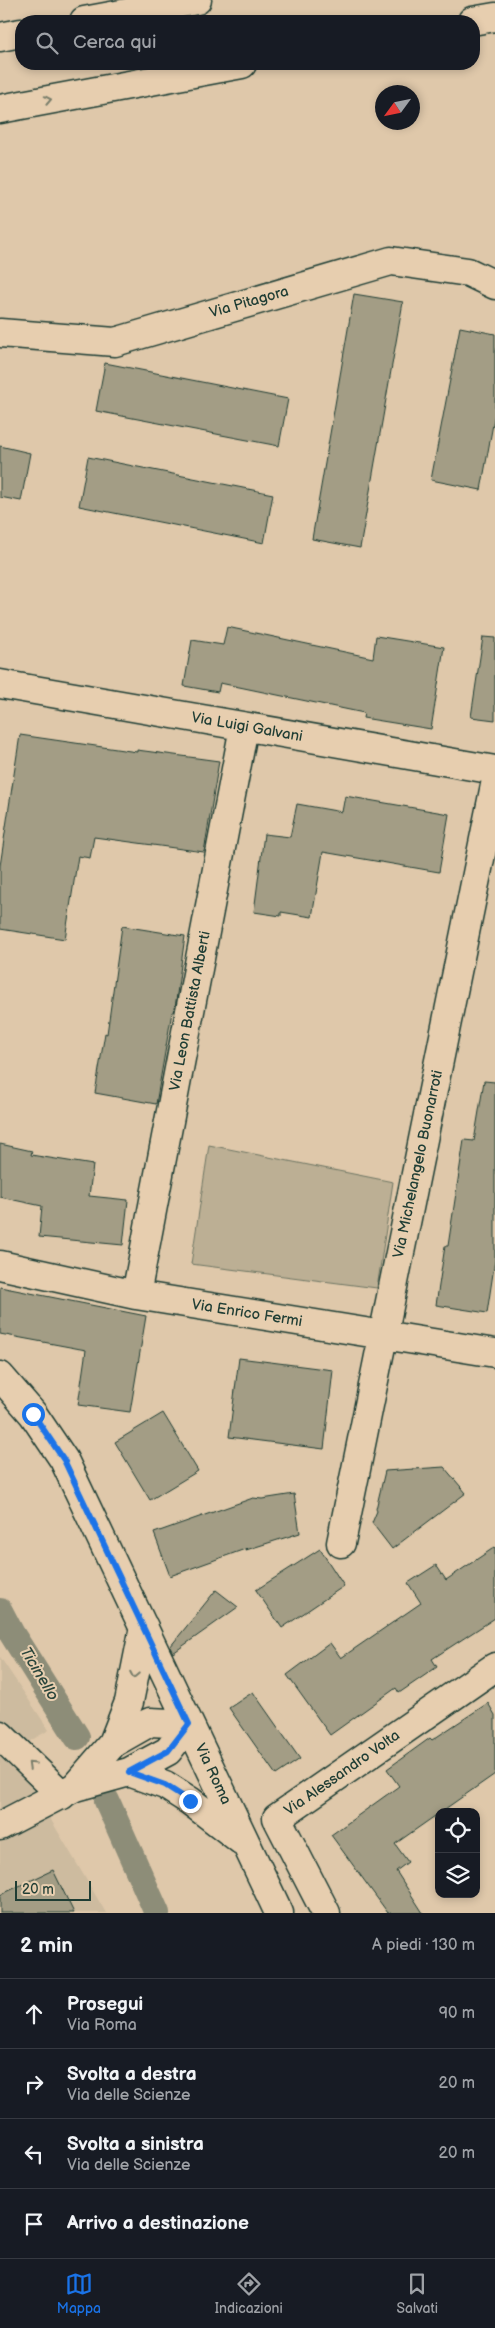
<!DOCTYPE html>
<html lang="it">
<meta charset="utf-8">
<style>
:root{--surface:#171b24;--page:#242831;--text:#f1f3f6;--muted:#9ea1a6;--line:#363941;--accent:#1a73e8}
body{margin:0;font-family:"Balsamiq Sans",sans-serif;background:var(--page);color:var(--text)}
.controls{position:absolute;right:15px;bottom:15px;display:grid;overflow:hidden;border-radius:10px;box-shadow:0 2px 8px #0003}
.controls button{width:45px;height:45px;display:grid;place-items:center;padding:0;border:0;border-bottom:1px solid var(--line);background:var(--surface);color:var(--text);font:25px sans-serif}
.compass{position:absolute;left:375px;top:85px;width:45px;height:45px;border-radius:50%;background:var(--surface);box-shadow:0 2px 8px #0003;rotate:237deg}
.scale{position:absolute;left:15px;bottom:12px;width:76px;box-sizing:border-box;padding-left:5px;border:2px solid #1f3d34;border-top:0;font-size:14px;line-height:18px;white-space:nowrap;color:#1f3d34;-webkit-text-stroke:4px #e7ceaf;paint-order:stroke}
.stop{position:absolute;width:15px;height:15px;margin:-11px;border:4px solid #1a73e8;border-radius:50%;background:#fff}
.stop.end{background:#1a73e8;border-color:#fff;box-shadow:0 1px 5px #0008}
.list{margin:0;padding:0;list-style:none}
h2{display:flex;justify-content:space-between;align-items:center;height:65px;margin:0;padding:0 20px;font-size:21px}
h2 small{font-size:16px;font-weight:400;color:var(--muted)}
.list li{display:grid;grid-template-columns:32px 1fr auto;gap:15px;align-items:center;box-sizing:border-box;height:70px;padding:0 20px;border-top:1px solid var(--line)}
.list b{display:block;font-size:19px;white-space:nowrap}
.list p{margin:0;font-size:16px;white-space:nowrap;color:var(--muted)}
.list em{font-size:16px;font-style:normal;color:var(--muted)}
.icon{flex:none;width:28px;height:28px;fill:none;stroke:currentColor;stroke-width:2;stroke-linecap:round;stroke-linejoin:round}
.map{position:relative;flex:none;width:495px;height:1913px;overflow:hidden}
.search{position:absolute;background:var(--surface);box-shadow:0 2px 8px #0003;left:15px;right:15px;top:15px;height:55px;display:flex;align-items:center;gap:12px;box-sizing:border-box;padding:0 18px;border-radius:20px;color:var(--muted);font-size:19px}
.sheet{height:345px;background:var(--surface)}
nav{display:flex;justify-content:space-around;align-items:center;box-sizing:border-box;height:70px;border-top:1px solid var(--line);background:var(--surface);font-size:14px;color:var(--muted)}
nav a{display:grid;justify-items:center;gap:2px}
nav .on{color:var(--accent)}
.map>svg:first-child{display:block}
.built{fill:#cdbb9f}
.green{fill:#bcaf94;stroke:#6e7664}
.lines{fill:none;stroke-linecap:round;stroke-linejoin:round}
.canal{stroke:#8d8d78;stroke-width:26}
.building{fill:#a39d85;stroke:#1f3d34}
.minor-casing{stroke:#1f3d34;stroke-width:31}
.highway-casing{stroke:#1f3d34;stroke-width:31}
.minor{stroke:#e7ceaf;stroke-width:28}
.highway{stroke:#e7ceaf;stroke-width:28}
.oneway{stroke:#797e6b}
.route{stroke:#1a73e8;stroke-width:6}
.labels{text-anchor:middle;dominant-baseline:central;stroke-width:4;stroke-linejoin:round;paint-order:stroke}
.street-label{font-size:15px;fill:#1f3d34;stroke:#e7ceaf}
.water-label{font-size:16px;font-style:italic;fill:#2a453b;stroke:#e7ceaf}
</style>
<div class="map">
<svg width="495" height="1913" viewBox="0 0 495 1913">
<rect width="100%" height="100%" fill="#dfc8aa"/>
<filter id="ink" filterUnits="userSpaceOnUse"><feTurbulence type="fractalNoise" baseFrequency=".02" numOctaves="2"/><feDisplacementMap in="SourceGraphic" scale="10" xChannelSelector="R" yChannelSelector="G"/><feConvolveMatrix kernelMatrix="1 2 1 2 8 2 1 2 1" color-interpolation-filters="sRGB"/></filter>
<g filter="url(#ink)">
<!-- built -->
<path class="built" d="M0,1657l49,73 -38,22 95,161h-106z"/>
<!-- green -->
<path class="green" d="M209,1145l184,37 -16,106 -186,-24z"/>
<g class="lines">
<!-- canal -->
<path class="canal" d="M0,1611l12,23 65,103
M107,1801l50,112"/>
</g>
<!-- building -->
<path class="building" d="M354,294l49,8 -43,246 -48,-9z
M460,327l35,7v79l-14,77 -50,-10z
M105,363l183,36 -9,47 -183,-35z
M0,446l30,7 -9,48 -21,-4z
M88,457l185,37 -9,49 -185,-37z
M227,627l146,31 3,-22 68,11 -13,82 -68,-11 1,-5 -144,-30 -2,9 -34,-6 8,-46 31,5z
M483,637l12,1v82l-24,-3z
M20,735l117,17v-2l82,11 -15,91 -110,-15 -4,21 -12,-2 -13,83 -65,-10v-63z
M345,796l104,18 -10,58 -116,-20 -11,65 -31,-5v4l-27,-4 10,-78 26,3 7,-33 45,8z
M122,926l63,10 -10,72 -1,4h-2l-16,92 -61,-11 10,-60 2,1z
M484,1081l11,1v178l-8,53 -51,-8 9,-59h3l16,-106 10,1z
M0,1144l32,7 -1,4 62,10 -4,31 39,4 -5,45 -84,-8 3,-31 -42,-9z
M0,1287l146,29 -16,96 -52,-7 8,-55 -86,-16z
M239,1358l94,12 -9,79 -95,-12z
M163,1413l35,58 -48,29 -35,-58z
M444,1467l22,26 -74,56 -20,-26 5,-12 -1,-2 9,-38z
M294,1494l6,39 -54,17 2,-2 -78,28 -16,-43 99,-35 9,1z
M495,1547v71l-63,41 5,8 -38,26 -3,-5 -66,47 -43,-60 43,-32 11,15 80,-55 -13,-20 28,-18 10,15z
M320,1549l24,37 -62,42 -26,-38z
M216,1590l22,17 -65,46 -3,-6z
M253,1692l47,67 -24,16 -47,-67z
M488,1703l7,12v59l-100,70 13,18 -12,9 27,42h-35l-57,-78 68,-49 -12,-17 43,-31 2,2z
M53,1870l21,43h-74v-18z"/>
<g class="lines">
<defs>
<path id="minor" d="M0,333l115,9 276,-81 77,11 27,13
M0,684l495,86
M0,1265l136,30 359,58
M136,1295l108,-568
M0,1376l33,38 31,46 215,453
M341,1543l154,-758
M0,1735l62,60
M113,1743l16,-41 15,-75
M129,1772l36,13 25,16 52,40
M75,1787l38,-44 37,-21 39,2
M0,1826l75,-39 54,-15 39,-21 21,-27
M326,1913l-49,-95 218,-151"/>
<path id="highway" d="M84,21l113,-21
M472,21l23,-4
M0,37l21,-4
M0,109l242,-45"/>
</defs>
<!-- minor casing -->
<use href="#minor" class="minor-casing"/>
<!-- highway casing -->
<use href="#highway" class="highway-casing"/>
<!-- minor -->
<use href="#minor" class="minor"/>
<!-- highway -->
<use href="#highway" class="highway"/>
</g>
<!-- one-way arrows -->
<defs><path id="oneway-chevron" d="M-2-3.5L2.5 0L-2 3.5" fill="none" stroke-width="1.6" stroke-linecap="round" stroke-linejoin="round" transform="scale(1.25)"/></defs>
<g class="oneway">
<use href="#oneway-chevron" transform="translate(48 100) rotate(-11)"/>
<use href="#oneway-chevron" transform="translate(134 1675) rotate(101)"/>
<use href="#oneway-chevron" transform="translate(31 1765) rotate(-136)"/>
</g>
</g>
<g class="lines" filter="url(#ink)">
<!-- route -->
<path class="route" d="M33,1414l31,46 125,264 -21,27 -39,21 36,13 25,16"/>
</g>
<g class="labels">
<!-- street labels -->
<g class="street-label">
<text transform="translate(249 302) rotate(-16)">Via Pitagora</text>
<text transform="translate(247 727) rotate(10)">Via Luigi Galvani</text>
<text transform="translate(190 1011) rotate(-79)">Via Leon Battista Alberti</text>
<text transform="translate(418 1164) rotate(-78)">Via Michelangelo Buonarroti</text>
<text transform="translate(247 1313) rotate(9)">Via Enrico Fermi</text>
<text transform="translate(342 1773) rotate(-35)">Via Alessandro Volta</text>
<text transform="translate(213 1774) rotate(65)">Via Roma</text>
</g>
<!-- water labels -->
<g class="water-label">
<text transform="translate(39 1674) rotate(59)">Ticinello</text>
</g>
</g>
</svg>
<div class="controls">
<button><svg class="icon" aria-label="locate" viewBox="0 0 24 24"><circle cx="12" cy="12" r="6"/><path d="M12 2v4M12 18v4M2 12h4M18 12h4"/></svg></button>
<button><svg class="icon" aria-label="layers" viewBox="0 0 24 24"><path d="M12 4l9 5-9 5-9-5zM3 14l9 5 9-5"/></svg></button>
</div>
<svg class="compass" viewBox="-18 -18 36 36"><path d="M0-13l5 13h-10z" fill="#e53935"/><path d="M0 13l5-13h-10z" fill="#9ea1a6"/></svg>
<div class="scale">20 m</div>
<div class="stop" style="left:33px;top:1414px"></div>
<div class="stop end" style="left:190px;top:1801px"></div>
<div class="search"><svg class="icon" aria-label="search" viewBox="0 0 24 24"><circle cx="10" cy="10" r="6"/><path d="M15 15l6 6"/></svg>Cerca qui</div>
</div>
<section class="sheet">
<h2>2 min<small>A piedi · 130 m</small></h2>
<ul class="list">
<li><svg class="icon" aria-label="ahead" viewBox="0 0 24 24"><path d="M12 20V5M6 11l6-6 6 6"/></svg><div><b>Prosegui</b><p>Via Roma</p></div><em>90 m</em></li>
<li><svg class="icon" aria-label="right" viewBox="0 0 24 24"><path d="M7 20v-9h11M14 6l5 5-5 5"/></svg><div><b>Svolta a destra</b><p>Via delle Scienze</p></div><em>20 m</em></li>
<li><svg class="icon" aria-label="left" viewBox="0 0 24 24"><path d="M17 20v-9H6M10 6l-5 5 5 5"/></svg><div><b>Svolta a sinistra</b><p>Via delle Scienze</p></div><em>20 m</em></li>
<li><svg class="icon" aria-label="arrive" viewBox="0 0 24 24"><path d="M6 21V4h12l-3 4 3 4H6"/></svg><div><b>Arrivo a destinazione</b></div></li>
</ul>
</section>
<nav>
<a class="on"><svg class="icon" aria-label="map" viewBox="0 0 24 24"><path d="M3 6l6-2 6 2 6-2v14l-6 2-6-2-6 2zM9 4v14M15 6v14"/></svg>Mappa</a>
<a><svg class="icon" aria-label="directions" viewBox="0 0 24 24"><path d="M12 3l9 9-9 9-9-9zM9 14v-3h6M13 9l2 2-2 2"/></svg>Indicazioni</a>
<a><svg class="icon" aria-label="saved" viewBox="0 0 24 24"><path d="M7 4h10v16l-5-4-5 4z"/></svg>Salvati</a>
</nav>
